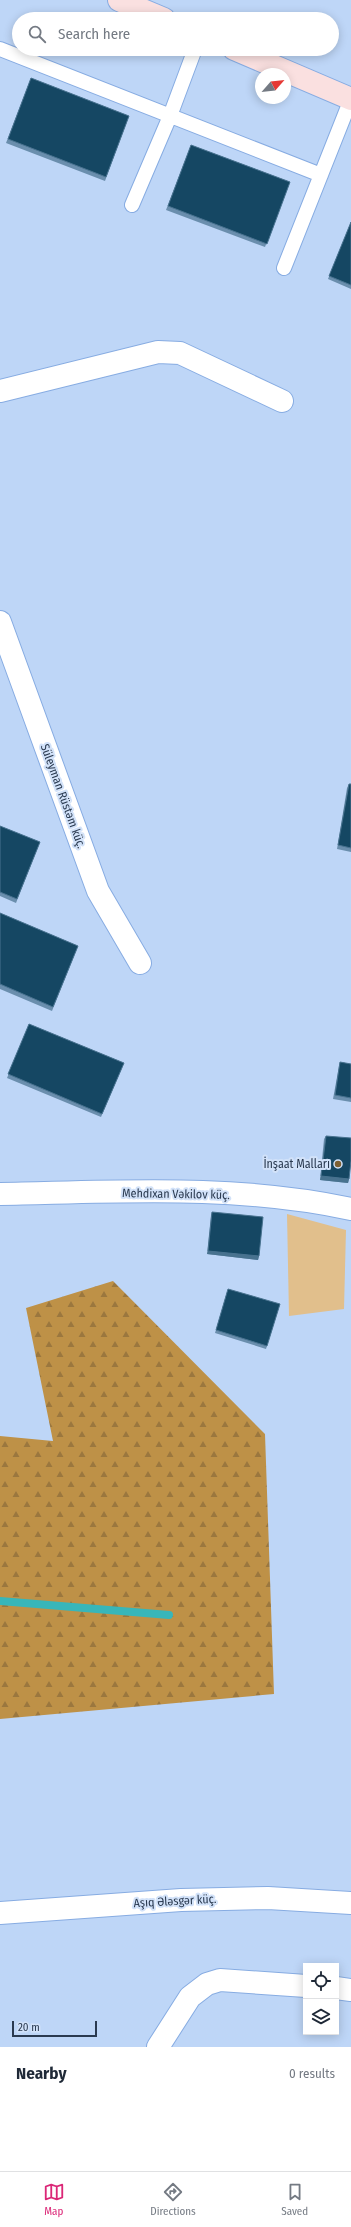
<!DOCTYPE html>
<meta charset="utf-8">
<style>
:root{--surface:#fff;--page:#f6f6f7;--text:#1f2937;--muted:#747a83;--line:#e0e1e3;--accent:#db2777}
body{margin:0;font-family:"Fira Sans Condensed",sans-serif;background:var(--page);color:var(--text)}
.controls{position:absolute;right:12px;bottom:12px;display:grid;overflow:hidden;border-radius:0px;box-shadow:0 2px 10px #0003}
.controls button{width:36px;height:36px;display:grid;place-items:center;padding:0;border:0;border-bottom:1px solid var(--line);background:var(--surface);color:var(--text);font:20px sans-serif}
.compass{position:absolute;left:255px;top:68px;width:36px;height:36px;border-radius:50%;background:var(--surface);box-shadow:0 2px 10px #0003;rotate:62deg}
.scale{position:absolute;left:12px;bottom:10px;width:85px;box-sizing:border-box;padding-left:4px;border:2px solid #2a3a50;border-top:0;font-size:11px;line-height:14px;white-space:nowrap;color:#2a3a50;-webkit-text-stroke:3px #d2e2f9;paint-order:stroke}
.list{margin:0;padding:0;list-style:none}
h2{display:flex;justify-content:space-between;align-items:center;height:52px;margin:0;padding:0 16px;font-size:17px}
h2 small{font-size:13px;font-weight:400;color:var(--muted)}
.icon{flex:none;width:22px;height:22px;fill:none;stroke:currentColor;stroke-width:2;stroke-linecap:round;stroke-linejoin:round}
.map{position:relative;flex:none;width:351px;height:2047px;overflow:hidden}
.search{position:absolute;background:var(--surface);box-shadow:0 2px 10px #0003;left:12px;right:12px;top:12px;height:44px;display:flex;align-items:center;gap:10px;box-sizing:border-box;padding:0 14px;border-radius:22px;color:var(--muted);font-size:15px}
.sheet{height:124px;background:var(--surface)}
nav{display:flex;justify-content:space-around;align-items:center;box-sizing:border-box;height:56px;border-top:1px solid var(--line);background:var(--surface);font-size:11px;color:var(--muted)}
nav a{display:grid;justify-items:center;gap:2px}
nav .on{color:var(--accent)}
.map>svg:first-child{display:block}
.grass{fill:#e1bf8c}
.forest{fill:url(#forest-firs)}
.lines{fill:none;stroke-linecap:round;stroke-linejoin:round}
.stream{stroke:#38b6b9;stroke-width:8}
.lane-casing{stroke:#87ace2;stroke-width:16}
.street-casing{stroke:#87ace2;stroke-width:24}
.secondary-casing{stroke:#87ace2;stroke-width:24}
.lane{stroke:#fff;stroke-width:14}
.street{stroke:#fff;stroke-width:22}
.secondary{stroke:#fae0e0;stroke-width:22}
.wall{fill:#6a8ead}
.shaded-wall{fill:#48728f}
.building{fill:#154763;stroke:#48728f}
.poi-dot{fill:#7d6033;stroke:#d2e2f9;stroke-width:1.5}
.labels{text-anchor:middle;dominant-baseline:central;stroke-width:4;stroke-linejoin:round;paint-order:stroke}
.street-label{font-size:12px;fill:#2a3a50;stroke:#d2e2f9}
.poi-label{font-size:12px;fill:#2a3a50;stroke:#d2e2f9;text-anchor:end}
</style>
<div class="map">
<svg width="351" height="2047" viewBox="0 0 351 2047">
<defs>
<pattern id="forest-firs" width="22" height="20" patternUnits="userSpaceOnUse"><rect width="22" height="20" fill="#be9147"/><path d="M5 1l3.5 6h-7zM16 11l3.5 6h-7z" fill="#9b773e"/></pattern>
</defs>
<rect width="100%" height="100%" fill="#bed6f7"/>
<!-- grass -->
<path class="grass" d="M287,1214l59,16 -2,79 -55,7z"/>
<!-- forest -->
<path class="forest" d="M113,1281l152,153 9,260 -274,25v-283l53,5 -27,-133z"/>
<g class="lines">
<!-- stream -->
<path class="stream" d="M0,1601l169,14"/>
<defs>
<path id="lane" d="M0,49l321,126
M132,205l38,-89 25,-67
M284,268l67,-169"/>
<path id="street" d="M0,391l158,-39 22,1 102,48
M0,622l98,269 42,72
M0,1194c116,-2 236,-10 351,15
M0,1913l181,-13 87,-2 83,5
M336,1988l15,2
M158,2047l32,-50 17,-13 13,-4 86,6"/>
<path id="secondary" d="M119,0l45,19
M234,49l117,50"/>
</defs>
<!-- lane casing -->
<use href="#lane" class="lane-casing"/>
<!-- street casing -->
<use href="#street" class="street-casing"/>
<!-- secondary casing -->
<use href="#secondary" class="secondary-casing"/>
<!-- lane -->
<use href="#lane" class="lane"/>
<!-- street -->
<use href="#street" class="street"/>
<!-- secondary -->
<use href="#secondary" class="secondary"/>
</g>
<!-- wall -->
<path class="wall" d="M31,78l98,38 -24,65 -99,-38z
M191,145l99,37 -25,65 -99,-37z
M351,222v67l-23,-10z
M349,784h2v68l-14,-3 10,-61z
M0,826l40,16 -24,61 -16,-7z
M0,913l78,33 -26,65 -52,-22z
M29,1024l95,39 -23,54 -94,-39z
M340,1062l11,2v38l-18,-3 6,-33z
M326,1136l23,43 -1,4 -28,-3 4,-41z
M212,1212l47,44 -1,4 -51,-6 4,-39z
M227,1292l53,12 -14,45 -51,-16z"/>
<!-- shaded-wall -->
<path class="shaded-wall" d="M321,1176l28,3 -1,4 -28,-3z
M208,1251l51,5 -1,4 -51,-6z"/>
<!-- building -->
<path class="building" d="M31,78l98,38 -23,61 -98,-38z
M191,145l99,37 -23,62 -99,-38z
M351,222v63l-22,-9z
M349,784h2v64l-13,-3z
M0,826l40,16 -23,57 -17,-7z
M0,913l78,33 -25,61 -53,-23z
M29,1024l95,39 -22,51 -94,-40z
M340,1062l11,2v34l-16,-3z
M326,1136l25,2v23l-2,18 -28,-3z
M212,1212l51,5 -4,39 -51,-5z
M228,1289l52,15 -13,42 -51,-16z"/>
<!-- markers -->
<circle class="poi-dot" cx="338" cy="1164" r="4"/>
<g class="labels">
<!-- street labels -->
<g class="street-label">
<text transform="translate(63 796) rotate(70)">Süleyman Rüstəm küç.</text>
<text transform="translate(176 1194) rotate(1)">Mehdixan Vəkilov küç.</text>
<text transform="translate(175 1901) rotate(-3)">Aşıq Ələsgər küç.</text>
</g>
<!-- poi labels -->
<g class="poi-label">
<text x="330" y="1164">İnşaat Malları</text>
</g>
</g>
</svg>
<div class="controls">
<button><svg class="icon" aria-label="locate" viewBox="0 0 24 24"><circle cx="12" cy="12" r="6"/><path d="M12 2v4M12 18v4M2 12h4M18 12h4"/></svg></button>
<button><svg class="icon" aria-label="layers" viewBox="0 0 24 24"><path d="M12 4l9 5-9 5-9-5zM3 14l9 5 9-5"/></svg></button>
</div>
<svg class="compass" viewBox="-18 -18 36 36"><path d="M0-13l5 13h-10z" fill="#e53935"/><path d="M0 13l5-13h-10z" fill="#747a83"/></svg>
<div class="scale">20 m</div>
<div class="search"><svg class="icon" aria-label="search" viewBox="0 0 24 24"><circle cx="10" cy="10" r="6"/><path d="M15 15l6 6"/></svg>Search here</div>
</div>
<section class="sheet">
<h2>Nearby<small>0 results</small></h2>
<ul class="list">
</ul>
</section>
<nav>
<a class="on"><svg class="icon" aria-label="map" viewBox="0 0 24 24"><path d="M3 6l6-2 6 2 6-2v14l-6 2-6-2-6 2zM9 4v14M15 6v14"/></svg>Map</a>
<a><svg class="icon" aria-label="directions" viewBox="0 0 24 24"><path d="M12 3l9 9-9 9-9-9zM9 14v-3h6M13 9l2 2-2 2"/></svg>Directions</a>
<a><svg class="icon" aria-label="saved" viewBox="0 0 24 24"><path d="M7 4h10v16l-5-4-5 4z"/></svg>Saved</a>
</nav>
